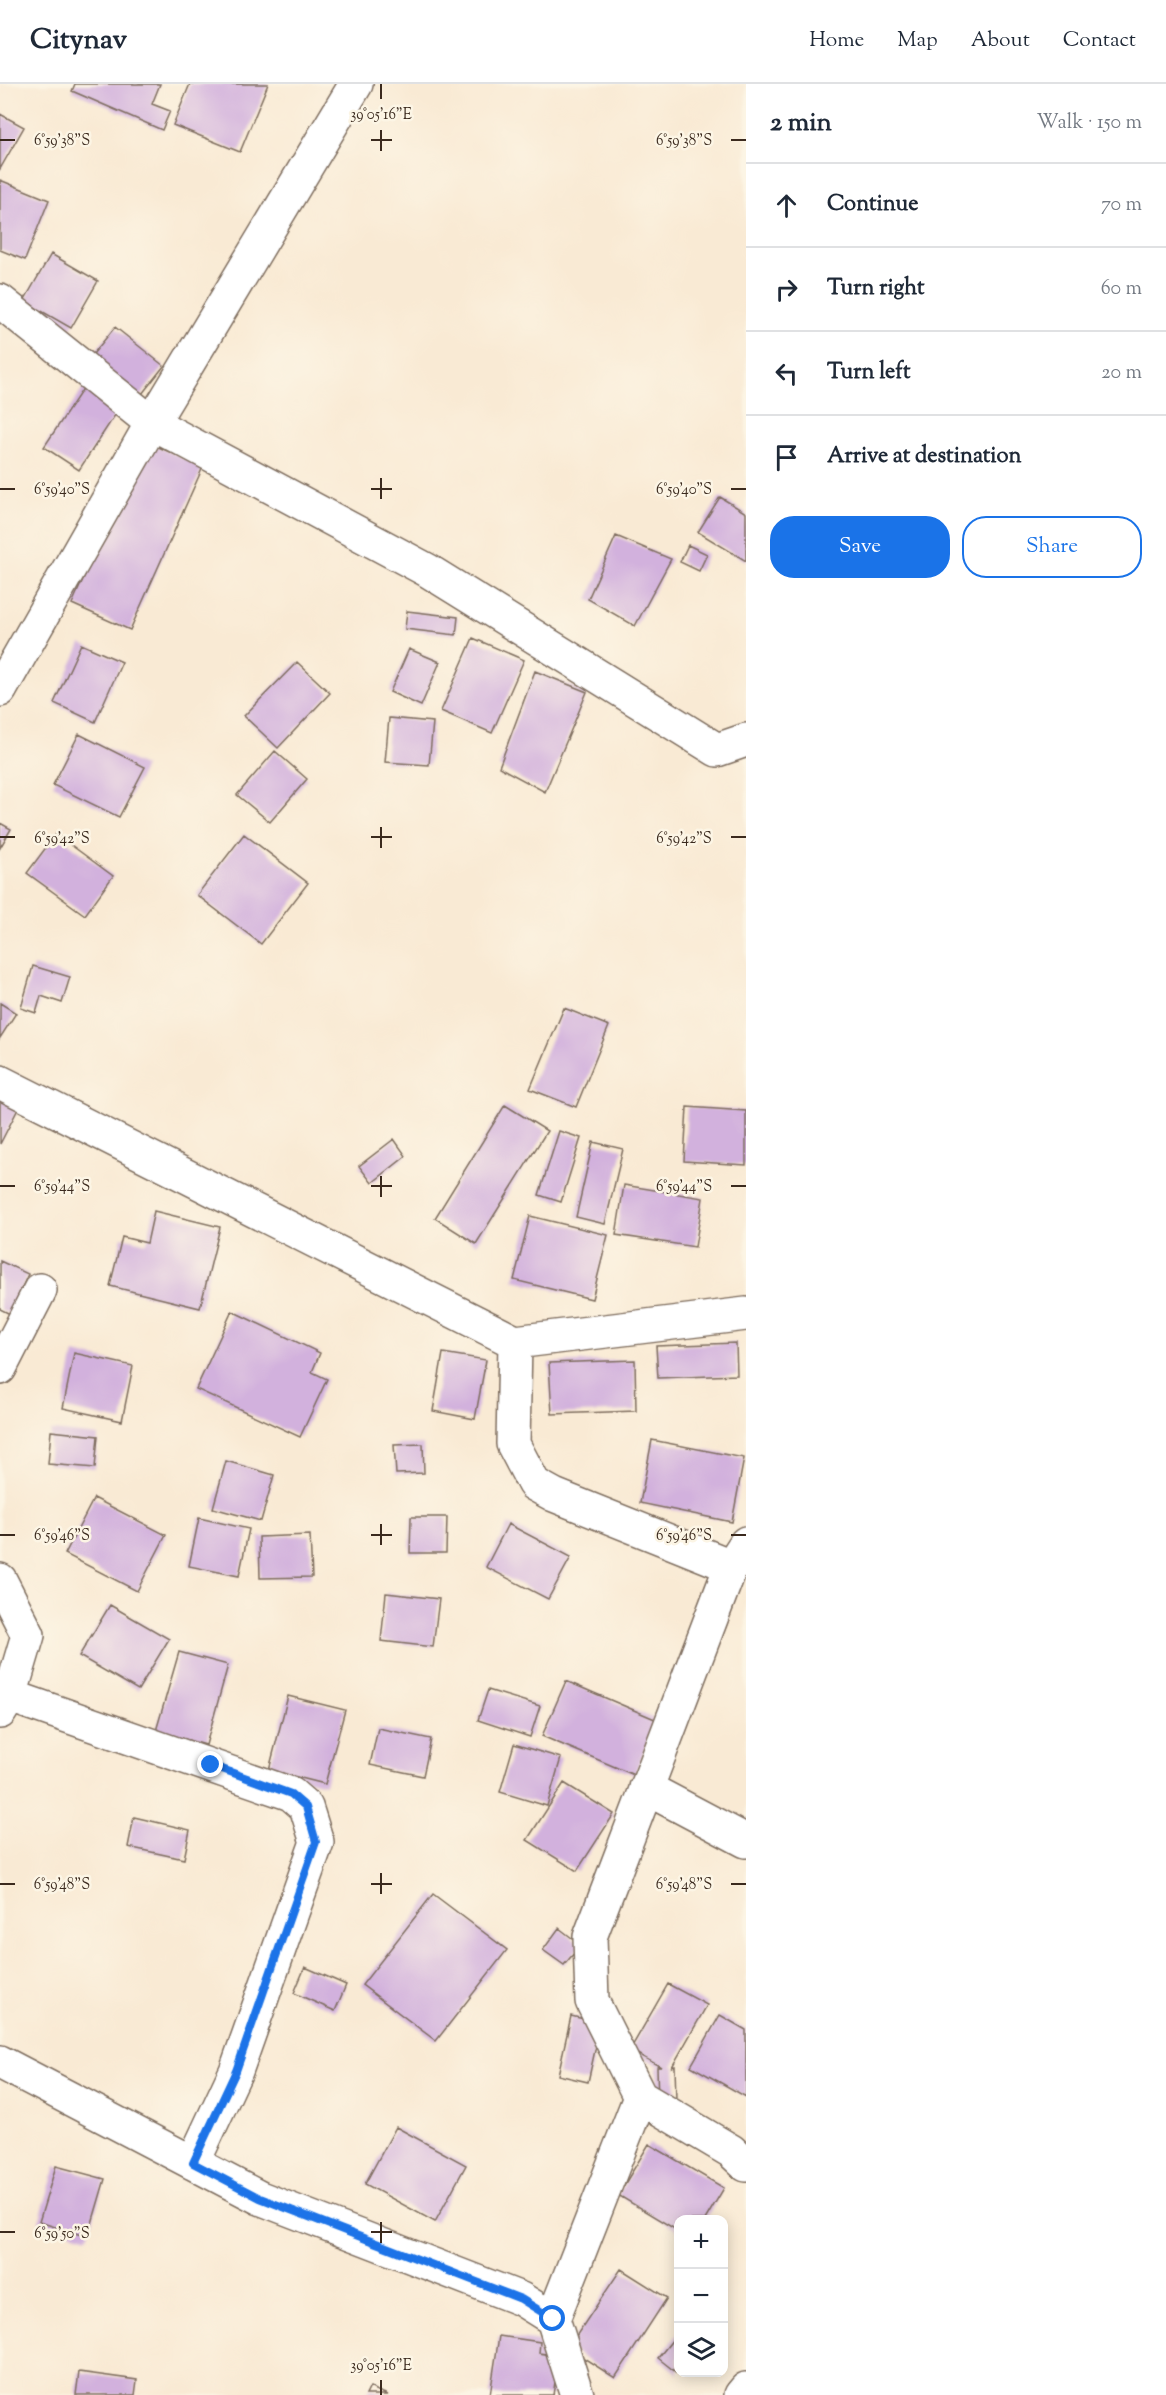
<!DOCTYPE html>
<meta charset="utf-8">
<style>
:root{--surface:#fff;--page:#f2f2f3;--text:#1f2937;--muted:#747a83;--line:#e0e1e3;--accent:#1a73e8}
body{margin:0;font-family:"Sorts Mill Goudy",serif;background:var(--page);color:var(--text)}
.controls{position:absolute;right:18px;bottom:18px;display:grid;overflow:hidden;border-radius:12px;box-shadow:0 3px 15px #0003}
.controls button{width:54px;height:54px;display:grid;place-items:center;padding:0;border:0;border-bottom:2px solid var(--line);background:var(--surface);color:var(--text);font:30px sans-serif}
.stop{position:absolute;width:18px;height:18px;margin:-14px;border:4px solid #1a73e8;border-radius:50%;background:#fff}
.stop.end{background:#1a73e8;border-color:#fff;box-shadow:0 2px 6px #0008}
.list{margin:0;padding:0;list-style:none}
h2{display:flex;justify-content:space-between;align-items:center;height:78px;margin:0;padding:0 24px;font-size:26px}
h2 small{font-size:20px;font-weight:400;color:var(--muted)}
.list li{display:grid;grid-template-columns:39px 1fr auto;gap:18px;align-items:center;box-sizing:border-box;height:84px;padding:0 24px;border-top:2px solid var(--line)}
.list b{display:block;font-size:22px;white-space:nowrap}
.list em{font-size:20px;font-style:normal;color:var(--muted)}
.actions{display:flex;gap:12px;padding:18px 24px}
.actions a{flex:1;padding:14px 0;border:2px solid var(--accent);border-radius:24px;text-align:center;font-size:21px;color:var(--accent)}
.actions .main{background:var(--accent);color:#fff}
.icon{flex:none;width:33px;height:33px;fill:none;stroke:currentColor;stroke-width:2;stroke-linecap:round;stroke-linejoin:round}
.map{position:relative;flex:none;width:746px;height:2311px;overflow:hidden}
header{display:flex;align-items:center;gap:36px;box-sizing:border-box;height:84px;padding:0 30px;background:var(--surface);border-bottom:2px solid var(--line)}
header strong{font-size:28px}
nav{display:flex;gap:33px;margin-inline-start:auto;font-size:21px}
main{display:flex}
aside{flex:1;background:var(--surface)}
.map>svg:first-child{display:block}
.building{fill:#d2b1dd}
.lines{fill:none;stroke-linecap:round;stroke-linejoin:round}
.street-casing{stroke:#7e6d5e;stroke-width:36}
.street{stroke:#fff;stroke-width:33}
.route{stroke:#1a73e8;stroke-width:8}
.ticks{fill:none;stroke:#3b2a1e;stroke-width:2}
.ticks-label{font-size:15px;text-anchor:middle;fill:#3b2a1e;stroke:#fcf5e5;stroke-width:5;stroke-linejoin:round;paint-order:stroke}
</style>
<header>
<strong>Citynav</strong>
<nav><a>Home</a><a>Map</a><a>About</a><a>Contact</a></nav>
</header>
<main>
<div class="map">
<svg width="746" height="2311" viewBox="0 0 746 2311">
<rect width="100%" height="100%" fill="#fcf5e5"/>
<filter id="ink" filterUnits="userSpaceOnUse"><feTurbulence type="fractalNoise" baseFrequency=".0167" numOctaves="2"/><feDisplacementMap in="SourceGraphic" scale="12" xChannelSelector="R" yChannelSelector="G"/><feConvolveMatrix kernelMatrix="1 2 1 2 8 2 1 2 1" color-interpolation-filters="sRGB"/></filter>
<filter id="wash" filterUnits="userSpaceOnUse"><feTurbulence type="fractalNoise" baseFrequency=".008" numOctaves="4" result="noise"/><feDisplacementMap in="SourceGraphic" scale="24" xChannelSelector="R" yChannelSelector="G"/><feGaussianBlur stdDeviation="1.35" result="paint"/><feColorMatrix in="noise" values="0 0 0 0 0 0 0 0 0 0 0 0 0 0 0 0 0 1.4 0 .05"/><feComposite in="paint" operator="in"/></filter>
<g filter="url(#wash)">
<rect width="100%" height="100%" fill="#f9ead4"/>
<g id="blocks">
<!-- building -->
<path class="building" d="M75,0h85l-8,20 18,7 -8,19 -90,-39z
M190,0h78l-28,68 -67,-27z
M0,30l24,13 -24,42z
M0,96l49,20 -24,60 -25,-10z
M51,170l47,27 -27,47 -47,-27z
M115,243l49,39 -26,33 -49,-40z
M84,303l35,22 -40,61 -35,-23z
M145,357l58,26 -73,163 -58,-26z
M720,413l26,16v48l-48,-29z
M616,452l55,23 -36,67 -47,-27z
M688,461l19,9 -8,17 -19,-9z
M407,527l51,6 -2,18 -51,-6z
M473,554l51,22 -32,73 -51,-22z
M81,560l41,18 -27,60 -41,-19z
M409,565l31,13 -19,44 -31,-14z
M297,578l33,31 -52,55 -34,-32z
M535,587l52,21 -42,100 -46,-25z
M389,634l44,4 -4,43 -44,-3z
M79,650l66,33 -26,50 -66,-32z
M275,667l32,28 -37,43 -33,-27z
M0,739l11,6 -11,19z
M56,750l57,42 -28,39 -58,-42z
M244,750l64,49 -47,61 -64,-49z
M33,882l37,11 -8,26 -21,-7 -5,17 -15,-5z
M0,919l16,10 -16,25z
M564,924l45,18 -33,81 -46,-18z
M0,1011l20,10 -20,39z
M505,1021l42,26 -71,113 -41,-26z
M687,1023l59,4v54l-62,-4z
M559,1047l22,7 -20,64 -22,-7z
M394,1055l12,17 -34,27 -13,-17z
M593,1058l30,7 -18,75 -29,-7z
M624,1101l79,13 -8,49 -79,-12z
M154,1127l66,16 -20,81 -90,-22 12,-49 25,6z
M530,1132l78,19 -16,64 -78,-19z
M0,1177l28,13 -18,40 -10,-5z
M232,1227l88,42 -8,19 15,7 -27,58 -104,-48z
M736,1259l1,32 -79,3 -2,-32z
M74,1269l59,13 -11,55 -59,-13z
M443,1269l43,7 -11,59 -42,-8z
M635,1276l1,51 -84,3 -3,-51z
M51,1347l47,5 -3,32 -47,-4z
M652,1356l92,18 -12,64 -92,-19z
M423,1360l1,29 -28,1 -2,-29z
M226,1377l48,14 -13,46 -48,-13z
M94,1414l72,37 -29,56 -72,-37z
M411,1433h36l-1,36h-36z
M199,1434l50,11 -10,47 -50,-10z
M508,1440l63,33 -23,42 -62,-32z
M310,1451l2,42 -52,1 -1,-41z
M386,1509l53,6 -6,48 -52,-6z
M110,1521l59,34 -31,51 -59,-34z
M179,1568l49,13 -22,80 -50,-14z
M566,1597l91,39 -23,55 -92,-39z
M488,1606l52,16 -10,31 -52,-17z
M288,1612l57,14 -20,74 -56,-14z
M378,1644l53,11 -8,37 -53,-11z
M514,1660l47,14 -14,48 -47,-14z
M564,1699l50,31 -37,57 -50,-31z
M134,1733l56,13 -6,29 -56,-12z
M433,1810l74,56 -71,91 -74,-56z
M559,1844l22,17 -17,20 -21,-15z
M305,1883l41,18 -11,26 -41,-18z
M668,1900l39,21 -35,62 3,-1 1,34 -18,1 -1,-34h4l-31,-17z
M720,1931l26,15v67l-55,-31z
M571,1932l30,7 -13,59 -30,-7z
M396,2043l70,38 -31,57 -70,-38z
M649,2060l75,44 -19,32h-27v11l-60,-36z
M56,2082l49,13 -17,58 -49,-15z
M621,2185l46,29 -52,80 -47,-30z
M678,2249v41l-20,-16z
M499,2252l41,6 -1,11 20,3 -6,39h-63z
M79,2288l58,8 -2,15h-59z
M370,2303l5,3 13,5h-22z"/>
</g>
</g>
<g filter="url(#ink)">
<use href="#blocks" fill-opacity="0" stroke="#7e6d5e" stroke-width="1.5"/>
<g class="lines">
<defs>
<path id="street" d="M0,217l152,122 275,147 290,180 29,-10
M0,606l152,-267 204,-339
M0,998l515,260 231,-28
M515,1258l-2,102 21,40 20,11 177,71
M0,1284l40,-78
M746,1459l-15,23 -141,371 2,64 48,96 91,54 15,14
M0,1496l28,55 -18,61 -10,16
M10,1612l281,98 15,13 11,35 -81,229 -43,92
M646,1704l100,53
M0,1978l260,136 261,101 32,20 24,76
M553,2235l87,-222
M741,2311l5,-6"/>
</defs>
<!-- street casing -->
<use href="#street" class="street-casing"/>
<!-- street -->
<use href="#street" class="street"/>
</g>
</g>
<g class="lines" filter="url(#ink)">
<!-- route -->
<path class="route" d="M211,1681l80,29 15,13 10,35 -80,229 -43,92 67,35 261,101 32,20"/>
</g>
<!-- ticks -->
<path class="ticks" d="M381,0v15M381,46v21M0,56h15M371,56h21M731,56h15M381,394v21M0,405h15M371,405h21M731,405h15M381,743v21M0,753h15M371,753h21M731,753h15M381,1092v21M0,1102h15M371,1102h21M731,1102h15M381,1440v21M0,1451h15M371,1451h21M731,1451h15M381,1789v21M0,1800h15M371,1800h21M731,1800h15M381,2138v21M0,2148h15M371,2148h21M381,2296v15"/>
<g class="ticks-label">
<text x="381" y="35">39°05'16"E</text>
<text x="62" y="61">6°59'38"S</text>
<text x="684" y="61">6°59'38"S</text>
<text x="62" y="410">6°59'40"S</text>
<text x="684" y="410">6°59'40"S</text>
<text x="62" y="759">6°59'42"S</text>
<text x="684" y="759">6°59'42"S</text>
<text x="62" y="1107">6°59'44"S</text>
<text x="684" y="1107">6°59'44"S</text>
<text x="62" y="1456">6°59'46"S</text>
<text x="684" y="1456">6°59'46"S</text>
<text x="62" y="1805">6°59'48"S</text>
<text x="684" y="1805">6°59'48"S</text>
<text x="62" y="2154">6°59'50"S</text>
<text x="381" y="2286">39°05'16"E</text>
</g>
</svg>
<div class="controls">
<button>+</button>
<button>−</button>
<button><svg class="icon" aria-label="layers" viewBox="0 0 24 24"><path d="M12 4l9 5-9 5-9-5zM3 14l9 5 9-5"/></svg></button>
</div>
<div class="stop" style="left:553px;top:2235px"></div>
<div class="stop end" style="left:211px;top:1681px"></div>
</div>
<aside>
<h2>2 min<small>Walk · 150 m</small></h2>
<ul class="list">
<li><svg class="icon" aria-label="ahead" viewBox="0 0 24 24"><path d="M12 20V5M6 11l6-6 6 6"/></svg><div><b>Continue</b></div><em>70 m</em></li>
<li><svg class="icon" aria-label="right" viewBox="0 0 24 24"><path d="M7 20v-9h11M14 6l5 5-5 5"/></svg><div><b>Turn right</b></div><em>60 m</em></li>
<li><svg class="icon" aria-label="left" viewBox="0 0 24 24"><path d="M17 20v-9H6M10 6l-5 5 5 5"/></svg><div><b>Turn left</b></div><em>20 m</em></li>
<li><svg class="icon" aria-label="arrive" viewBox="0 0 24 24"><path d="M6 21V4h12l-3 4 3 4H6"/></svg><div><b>Arrive at destination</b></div></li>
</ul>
<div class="actions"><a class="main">Save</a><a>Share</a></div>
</aside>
</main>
